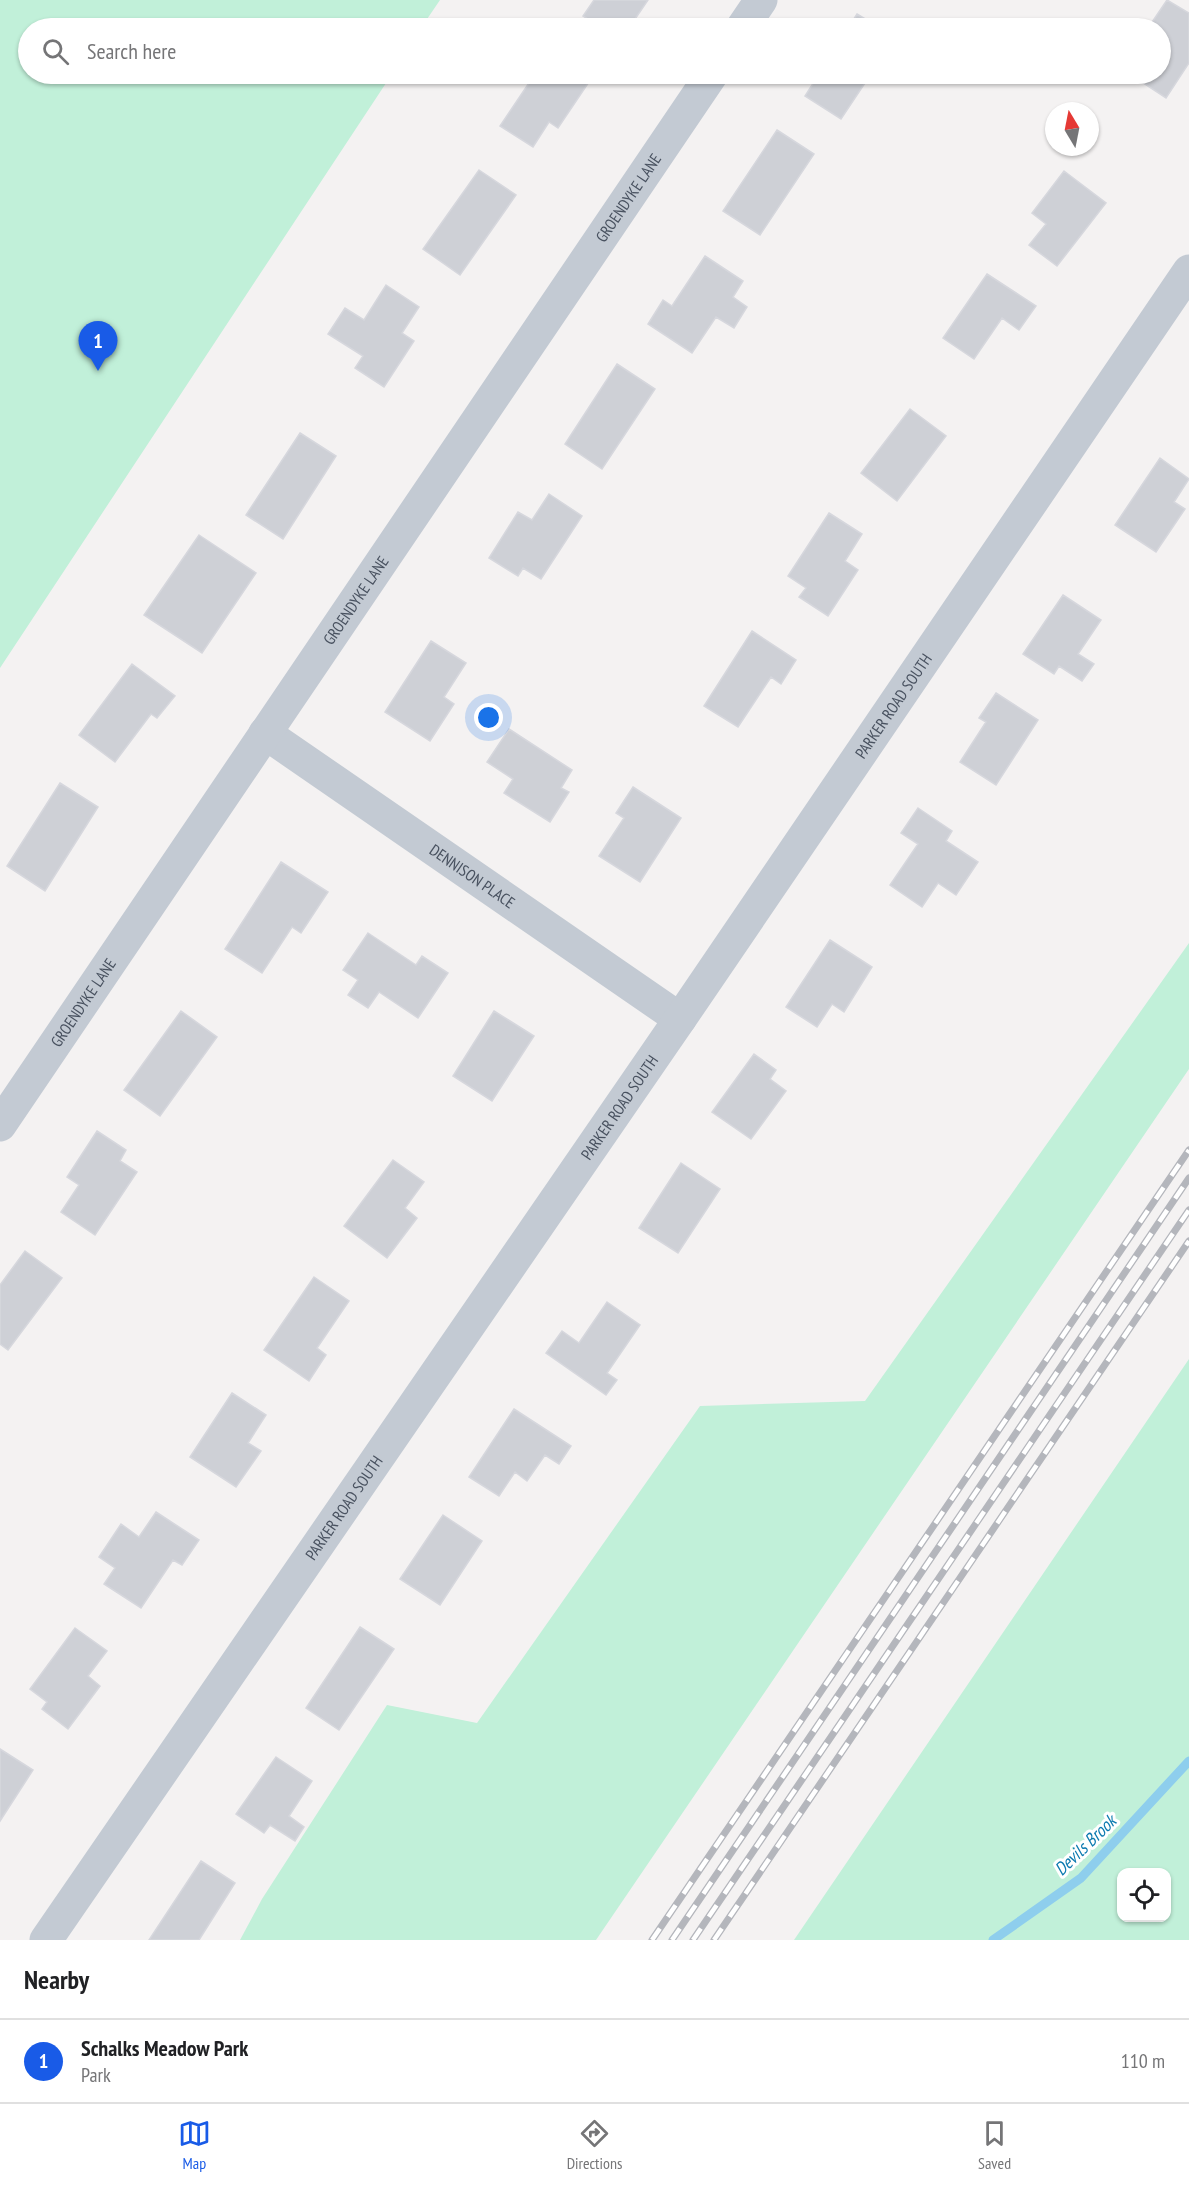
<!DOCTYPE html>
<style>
:root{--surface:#fff;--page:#f2f2f2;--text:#202124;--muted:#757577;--line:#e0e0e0;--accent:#195be7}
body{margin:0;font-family:"PT Sans Narrow",sans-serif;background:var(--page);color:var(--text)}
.controls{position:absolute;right:18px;bottom:18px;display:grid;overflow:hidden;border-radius:12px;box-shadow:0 2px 4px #0004}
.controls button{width:54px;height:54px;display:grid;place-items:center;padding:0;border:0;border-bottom:2px solid var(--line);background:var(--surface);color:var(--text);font:30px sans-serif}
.compass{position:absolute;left:1045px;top:102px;width:54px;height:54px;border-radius:50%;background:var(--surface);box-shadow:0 2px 4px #0004;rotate:350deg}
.you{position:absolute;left:489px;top:718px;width:21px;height:21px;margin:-15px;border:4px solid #fff;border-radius:50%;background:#1a73e8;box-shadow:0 0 0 9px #1a73e833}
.badge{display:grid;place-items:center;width:39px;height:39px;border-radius:50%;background:var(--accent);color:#fff;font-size:20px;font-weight:700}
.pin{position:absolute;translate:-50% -50px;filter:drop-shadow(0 2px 3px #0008)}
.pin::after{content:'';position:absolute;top:32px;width:21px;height:18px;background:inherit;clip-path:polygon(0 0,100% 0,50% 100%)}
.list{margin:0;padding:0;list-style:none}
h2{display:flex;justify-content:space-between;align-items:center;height:78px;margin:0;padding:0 24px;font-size:26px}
h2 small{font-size:20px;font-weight:400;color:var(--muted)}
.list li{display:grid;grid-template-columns:39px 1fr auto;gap:18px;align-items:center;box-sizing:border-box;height:84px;padding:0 24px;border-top:2px solid var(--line)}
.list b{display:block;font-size:22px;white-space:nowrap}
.list p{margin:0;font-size:20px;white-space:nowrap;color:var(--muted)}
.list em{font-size:20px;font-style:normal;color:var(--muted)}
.icon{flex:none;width:33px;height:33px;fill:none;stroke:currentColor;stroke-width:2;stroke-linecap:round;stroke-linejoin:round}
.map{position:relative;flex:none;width:1189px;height:1940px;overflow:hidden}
.search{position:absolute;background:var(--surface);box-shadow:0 2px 4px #0004;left:18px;right:18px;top:18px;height:66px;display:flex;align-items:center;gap:15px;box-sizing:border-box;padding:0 21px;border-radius:33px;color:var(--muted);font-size:22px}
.sheet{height:162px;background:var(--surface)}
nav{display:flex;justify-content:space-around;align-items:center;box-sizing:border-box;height:84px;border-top:2px solid var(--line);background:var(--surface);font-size:16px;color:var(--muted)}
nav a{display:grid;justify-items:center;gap:3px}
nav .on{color:var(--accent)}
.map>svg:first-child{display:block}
.green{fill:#c1f0d9;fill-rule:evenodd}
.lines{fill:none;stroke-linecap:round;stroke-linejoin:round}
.stream{stroke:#8eceed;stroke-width:9}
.building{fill:#ced0d6;stroke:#d6d7dd;stroke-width:1.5}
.minor{stroke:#c3cad3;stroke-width:33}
.rail-casing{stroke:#b4b6bc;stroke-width:7}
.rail{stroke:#fff;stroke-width:4.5;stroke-dasharray:14;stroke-linecap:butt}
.labels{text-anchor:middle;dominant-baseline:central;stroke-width:6;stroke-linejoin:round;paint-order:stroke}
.street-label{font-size:16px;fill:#495260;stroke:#fff}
.water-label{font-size:18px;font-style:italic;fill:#0c7ab0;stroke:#fff}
</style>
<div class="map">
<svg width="1189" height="1940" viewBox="0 0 1189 1940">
<rect width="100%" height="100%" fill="#f4f2f2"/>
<!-- green -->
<path class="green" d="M0,0h440l-19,28h-393v46h364l-392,594z
M1189,943v126l-593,871h-356l22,-41 125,-194 90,18 223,-317 165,-5z
M1189,1359v581h-395zM1166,1872v46h-44v-46z"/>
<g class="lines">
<!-- stream -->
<path class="stream" d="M993,1940l88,-62 108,-117"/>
</g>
<!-- building -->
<path class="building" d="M594,0h54l-19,28h-27l-19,-12z
M1167,0l22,13v50l-23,35 -35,-23 29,-1v-46h-12z
M857,14l23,14h-32z
M535,74h49l7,5 -33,49 -9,-6 -16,25 -33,-21z
M819,74h52l-30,45 -36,-23z
M777,130l37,24 -54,81 -37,-24z
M479,170l37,25 -56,80 -37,-26z
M1064,171l42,32 -49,63 -28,-21 17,-21 -14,-11z
M705,256l38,25 -10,16 14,10 -13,21 -18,-11 -24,36 -44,-29 15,-24 9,6z
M987,274l49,32 -17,24 -17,-12 -28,41 -31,-21z
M386,285l33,22 -17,26 12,8 -30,46 -29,-19 8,-12 -35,-22 17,-26 19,12z
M617,364l38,25 -53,80 -37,-25z
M910,409l36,27 -49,65 -36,-28z
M300,433l36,23 -53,83 -37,-24z
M1160,458l29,21 -15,23 11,7 -29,43 -41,-27z
M549,494l33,22 -41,63 -18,-11 -5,8 -29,-18 29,-46 14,8z
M829,513l33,21 -17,27 13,9 -30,46 -29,-19 7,-9 -18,-12z
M199,535l57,38 -54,80 -58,-38z
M1063,595l38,25 -23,34 16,10 -12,17 -23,-15 -5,8 -31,-20z
M752,631l44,29 -15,24 -10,-7 -33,50 -34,-21z
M431,641l35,22 -22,34 10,7 -24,37 -45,-29z
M132,664l43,32 -18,22 -6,-4 -36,48 -36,-27z
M996,693l42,27 -42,65 -36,-23 26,-40 -7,-4z
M509,729l63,41 -11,18 8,4 -19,30 -46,-29 9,-14 -26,-17z
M60,783l38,24 -53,84 -38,-25z
M633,787l48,31 -41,64 -41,-26 25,-38 -8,-5z
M918,808l34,23 -6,10 32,21 -22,33 -18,-12 -16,24 -32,-22 28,-41 -17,-11z
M281,862l47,30 -27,41 -9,-6 -30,46 -37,-24z
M368,933l48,32 6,-9 26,17 -30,45 -39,-26 -11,16 -20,-13 10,-15 -15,-10z
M830,940l42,27 -28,45 -12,-8 -15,23 -31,-20z
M181,1011l36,26 -57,79 -36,-26z
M494,1011l40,25 -42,65 -39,-25z
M754,1054l22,16 -6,9 16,12 -35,48 -39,-27z
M97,1131l29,19 -6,11 17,11 -42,63 -34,-23 18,-27 -12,-8z
M393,1160l31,22 -19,26 12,10 -30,40 -43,-32z
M681,1163l39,26 -42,64 -39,-25z
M25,1251l37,27 -54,72 -8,-6v-59z
M314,1277l35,24 -32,47 9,7 -17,26 -45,-31z
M607,1302l33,23 -33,48 10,7 -11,15 -60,-42 16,-22 17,12z
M232,1393l34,22 -18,28 13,8 -25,36 -46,-30z
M514,1409l57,37 -12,18 -14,-9 -18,26 -12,-9 -16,24 -30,-19z
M156,1512l43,28 -17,25 -9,-5 -32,48 -37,-24 11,-16 -16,-11 22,-33 18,13z
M443,1515l39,26 -42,64 -40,-26z
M360,1627l34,22 -55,81 -33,-22z
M75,1628l32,23 -19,25 12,10 -32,43 -26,-20 5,-7 -17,-13z
M0,1749l33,21 -33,51z
M276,1757l36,24 -23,35 15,11 -9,14 -25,-16 -6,8 -28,-19z
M201,1861l34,22 -36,57h-50z"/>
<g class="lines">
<!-- minor -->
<g class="minor">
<path d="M742,28l19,-28"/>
<path id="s1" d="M265,733l415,286"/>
<path id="s2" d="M0,1125l712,-1051"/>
<path id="s3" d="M46,1940l634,-921 509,-748"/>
</g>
<defs>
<path id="rail" d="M652,1940l537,-790
M672,1940l517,-762
M693,1940l496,-730
M714,1940l475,-699"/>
</defs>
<!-- rail casing -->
<use href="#rail" class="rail-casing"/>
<!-- rail -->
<use href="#rail" class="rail"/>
</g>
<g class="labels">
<!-- street labels -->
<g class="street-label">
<text stroke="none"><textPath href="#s2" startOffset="1120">GROENDYKE LANE</textPath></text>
<text stroke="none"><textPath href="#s2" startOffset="634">GROENDYKE LANE</textPath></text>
<text stroke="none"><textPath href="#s3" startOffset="1497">PARKER ROAD SOUTH</textPath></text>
<text stroke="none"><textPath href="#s1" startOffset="252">DENNISON PLACE</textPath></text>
<text stroke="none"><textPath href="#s2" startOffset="148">GROENDYKE LANE</textPath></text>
<text stroke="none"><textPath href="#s3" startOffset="1011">PARKER ROAD SOUTH</textPath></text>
<text stroke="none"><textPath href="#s3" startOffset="525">PARKER ROAD SOUTH</textPath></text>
</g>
<!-- water labels -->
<g class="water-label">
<text transform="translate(1085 1845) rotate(-44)">Devils Brook</text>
</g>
</g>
</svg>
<div class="controls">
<button><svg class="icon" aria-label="locate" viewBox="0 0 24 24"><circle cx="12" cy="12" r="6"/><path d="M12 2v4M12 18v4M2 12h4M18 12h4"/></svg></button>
</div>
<svg class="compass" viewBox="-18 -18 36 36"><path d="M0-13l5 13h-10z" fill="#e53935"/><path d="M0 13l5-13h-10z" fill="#757577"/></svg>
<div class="you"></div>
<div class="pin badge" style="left:98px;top:371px">1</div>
<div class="search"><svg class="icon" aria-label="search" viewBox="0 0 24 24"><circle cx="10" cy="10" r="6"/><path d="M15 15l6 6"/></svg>Search here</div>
</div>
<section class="sheet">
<h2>Nearby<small></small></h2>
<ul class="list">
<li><span class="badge">1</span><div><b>Schalks Meadow Park</b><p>Park</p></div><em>110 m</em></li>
</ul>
</section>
<nav>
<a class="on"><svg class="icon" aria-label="map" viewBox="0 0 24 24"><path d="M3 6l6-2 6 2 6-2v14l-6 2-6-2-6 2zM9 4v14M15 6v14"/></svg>Map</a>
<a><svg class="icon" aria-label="directions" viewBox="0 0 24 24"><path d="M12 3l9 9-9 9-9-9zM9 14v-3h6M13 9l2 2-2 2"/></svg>Directions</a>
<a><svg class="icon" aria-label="saved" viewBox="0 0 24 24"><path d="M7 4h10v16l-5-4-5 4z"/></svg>Saved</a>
</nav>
